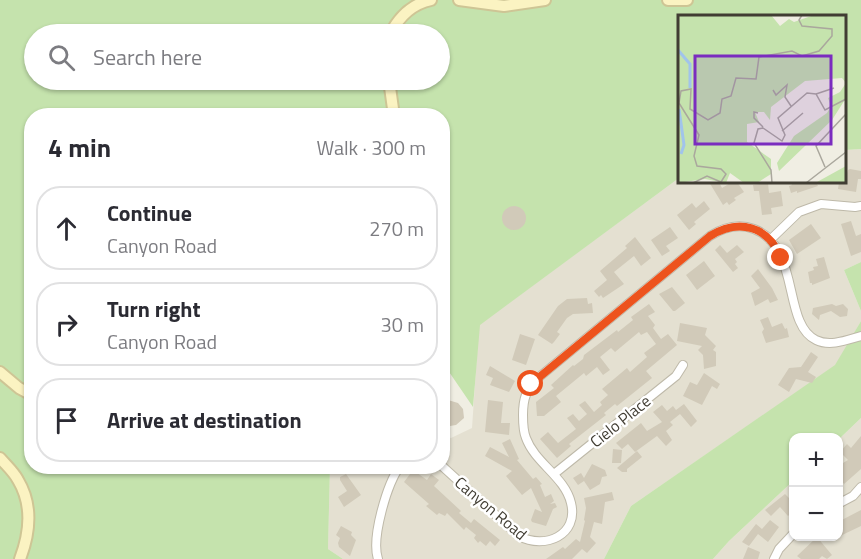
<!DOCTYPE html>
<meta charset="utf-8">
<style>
:root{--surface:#fff;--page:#f7f7f7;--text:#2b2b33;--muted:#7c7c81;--line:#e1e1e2}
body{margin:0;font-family:"Titillium Web",sans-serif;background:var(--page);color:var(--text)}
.controls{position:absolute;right:18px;bottom:18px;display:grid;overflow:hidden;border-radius:12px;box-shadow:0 2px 4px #0004}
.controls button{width:54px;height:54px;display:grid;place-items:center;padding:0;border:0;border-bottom:2px solid var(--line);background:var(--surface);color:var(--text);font:30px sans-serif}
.stop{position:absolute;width:18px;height:18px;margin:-14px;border:4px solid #ed531d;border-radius:50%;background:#fff}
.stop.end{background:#ed531d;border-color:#fff;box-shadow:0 2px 6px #0008}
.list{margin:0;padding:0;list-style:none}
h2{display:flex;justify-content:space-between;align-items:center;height:78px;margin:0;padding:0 24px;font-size:26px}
h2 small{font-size:20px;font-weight:400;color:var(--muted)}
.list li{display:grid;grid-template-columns:39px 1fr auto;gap:18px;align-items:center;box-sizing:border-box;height:84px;margin:0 12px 12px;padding:0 12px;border:2px solid var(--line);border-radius:24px}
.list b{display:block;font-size:22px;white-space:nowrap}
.list p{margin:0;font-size:20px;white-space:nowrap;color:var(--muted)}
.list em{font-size:20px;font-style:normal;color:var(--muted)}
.icon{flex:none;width:33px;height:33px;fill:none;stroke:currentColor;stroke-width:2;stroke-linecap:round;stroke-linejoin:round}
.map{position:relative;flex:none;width:861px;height:559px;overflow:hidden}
.search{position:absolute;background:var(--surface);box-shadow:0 2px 4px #0004;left:24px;top:24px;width:426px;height:66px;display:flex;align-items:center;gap:15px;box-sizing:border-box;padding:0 21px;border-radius:33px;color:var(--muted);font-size:22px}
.panel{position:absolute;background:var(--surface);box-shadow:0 2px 4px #0004;left:24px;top:108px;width:426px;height:366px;border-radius:24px}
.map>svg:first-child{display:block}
.residential{fill:#e4e0d1}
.green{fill:#c5e3ad;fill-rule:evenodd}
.building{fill:#d1cab9}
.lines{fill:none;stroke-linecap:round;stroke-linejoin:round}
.street-casing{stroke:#beb9a9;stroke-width:10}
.secondary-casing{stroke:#cec595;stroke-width:14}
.street{stroke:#fff;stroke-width:8}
.secondary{stroke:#fbf3c2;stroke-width:10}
.route{stroke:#ed531d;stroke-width:8}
.labels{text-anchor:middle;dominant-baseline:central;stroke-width:5;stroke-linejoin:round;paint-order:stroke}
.street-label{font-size:16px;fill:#413d33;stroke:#fff}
.inset-river{fill:none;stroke:#a1c4eb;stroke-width:3}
.inset-road{fill:none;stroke:#aaa79d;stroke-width:1.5}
.view{fill:#7b2cbf;fill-opacity:0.15;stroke:#7b2cbf;stroke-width:3}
.inset-edge{fill:none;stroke:#413d33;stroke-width:3}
</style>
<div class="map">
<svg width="861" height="559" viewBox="0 0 861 559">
<rect width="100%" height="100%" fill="#f0eee3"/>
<!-- residential -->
<path class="residential" d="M861,149v113l-17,8 17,41v10l-25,44 -205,141 -27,53h-261l-15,-10 2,-82 112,-1 1,-31 8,3 21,-10 7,-103 200,-147 1,4h164l1,-32z
M861,418v141h-148l16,-18 64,-60 1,55h44l1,-97z"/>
<!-- green -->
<path class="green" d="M0,0h861v149l-16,1 -1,-134h-164l-1,162 -199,147 -7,82 -30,-44 -1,-247h-410v350l298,1 -2,82 15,10h-343zM34,34h406v46h-406z
M861,262v49l-17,-41z
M861,321v97l-22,21 -1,-1h-44l-1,43 -64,60 -16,18h-109l27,-53 204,-141z"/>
<!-- building -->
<path class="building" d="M850,169l11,2v8h-3l-2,13 -18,-3 1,-7h5l4,-12z
M709,182h10l3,6 10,-6h5l7,10 -10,6 2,2 -7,5 -2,-3 -4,3z
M791,182h25l2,4 -21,7v-2l-6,2 -2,-7 3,-1z
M768,183l1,10 12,-2 2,15 -12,2 1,6 -10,1 -3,-24h-5l-1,-6z
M704,201l6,8 -16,13 2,2 -7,6 -12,-15 15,-12 4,5z
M502 218a12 12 0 1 1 24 0a12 12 0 1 1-24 0Z
M851,221l5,15 5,-2v18l-10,4 -10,-32z
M811,224l10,14 -24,16 -8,-14z
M670,227l8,11 -12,8 4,5 -8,5 -11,-16z
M635,237l16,21 -10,8 -7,-10 -20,16 10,12 -21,14 -2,-3 -2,2 -5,-6 13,-11 -7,-9 27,-23 -2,-2z
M720,245l7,8 10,-8 7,7 -9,7 2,3 -2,2 3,4 -5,4 -18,-22z
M824,257l6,21 -18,7v-2h-2l-2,-11 6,-2 -1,-3 5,-1 -2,-7z
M704,261l11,15 -18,14 -11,-15z
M758,269l14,19 6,12 -8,3 -2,-4 -13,7 -4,-13 9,-5 -9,-12z
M672,287l13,16 -10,8h-2l-14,-17z
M587,298l1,6 4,-1 1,10 -20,1 -6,4 -10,14 3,2 -6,8 -2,2 -14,-9 20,-29 9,-7z
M649,304l6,8 -7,4 7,9 -2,3 8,11 7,-5 9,11 -31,26 6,7 -35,28 -2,-2 -11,9 2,2 -37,29 2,2 -14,12 -17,-19 8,-7 10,11 18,-14 -9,-11 6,-4 6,7 8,-7 -8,-9 6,-4 9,11 8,-7 -2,-3 8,-7 -6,-6 25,-21 3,4 17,-15 -3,-4 12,-9 -9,-12 -6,3 -2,-3 -24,20 -4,-4 -11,9 10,13 -7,5 -6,-8 -11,9 -2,-3 -28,23 5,6 -17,14h-7l-1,-14 18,-14 -3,-3 22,-20 1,1 9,-7 1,-4 33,-25 1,2 15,-12 -2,-3z
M832,304l4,2 7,-2 5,5 -1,7 -7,1 -9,-6 -11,4 -1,5 -7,-6 1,-6z
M768,317l4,10 10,-4 3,6 2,-1 2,9 -23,6 -4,-11 2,-3 -4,-9z
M680,323l27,5 -2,7 11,11 -3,4 3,2v14l-12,3 -1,-14 -5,-5 4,-4 -25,-5z
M520,334l15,5 -9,26 -14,-5z
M811,352l7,5 -10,15 8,5 -4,6 -16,-4 -7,13 -11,-7 11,-17 12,-1z
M490,366l25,15 -6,11 -19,-7 3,-7 -7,-3z
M704,373l16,11 -3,5 -5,-3 -10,19 -19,-9 7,-14 7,3z
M448,400l10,3 5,6 1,9 -8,7 -6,1 -8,-4v-16z
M488,400l15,2 -2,21h9l-1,12 -24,-3z
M684,404l13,17 -6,6 -11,-13 -10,8 3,3 -7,6 6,9 -6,6 -9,-10 -22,16 -7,-8 -6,5 -6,-6 25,-20 6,8 15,-9 -9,-10 9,-7 5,6 6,-5 3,4z
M861,436v33l-17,15 -6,-8v-10l10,-6 -8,-8 7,-8 4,4z
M510,439l9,20 -2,1 16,19 3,-2 6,7 -2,1 5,12 6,-3 3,7 -4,3 5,-1 2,4 -4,2 -7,17 -14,-4 -1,-2 4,-11 7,3 -11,-24 -9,7 -16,-19 6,-5 -27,-15 5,-9 19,10 -7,-14z
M613,449l9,1 -1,13h-9z
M637,451l5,6 -15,12v3h-5l-5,-4z
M592,464l13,6 2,6 -5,1 -2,7 -10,6 -6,-9 -6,4 -5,-7 8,-5 3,5z
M413,470l14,10 4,-6 8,6 -5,6 27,25 -2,2 12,10 3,-4 26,21 -5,6 -5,-5 -4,5 -6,-5 -2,2 -4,-5 2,-3 -10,-8 -2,3 -17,-17 -2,3 -6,-3 -2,2 -11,-9 3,-2 -25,-22z
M346,474l15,21 -17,12 -6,-10 9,-6 -7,-11v-3z
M612,492l2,8 -9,2 -3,22 -8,-2 -4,15 6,6 -9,10 -5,-4 -10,10h-26l17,-12 2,2 11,-10 4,3 5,-21 -1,-1 2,-12 -2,-10z
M785,494l6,6 3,-3v13l-6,6 -8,-9 -9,9 -6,-6z
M861,510v16l-23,11v-15z
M770,520l9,7 -11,15 -10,-8 -9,12 -7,-4 14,-18 6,5z
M341,526l11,6 -1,3 5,5 -6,16 -11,-9 -1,-4 2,-5 -4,-3z
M817,537l15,18 -5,4 -5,-3 -3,3h-18l-4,-3z
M748,547l12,5 -2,7h-15z"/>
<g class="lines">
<defs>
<path id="street" d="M770,240l29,-28 22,-8 34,3 6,-1
M442,466l77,70c26,14 60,-1 52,-33 -6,-26 -36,-40 -45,-65 -3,-7 -3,-15 -3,-23 0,-16 3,-26 15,-37l172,-142c14,-9 28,-13 44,-7 47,18 28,95 62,111 14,7 31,0 45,-4
M554,474l122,-98 7,-11
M838,504l15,-8 8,-9
M378,559c-7,-21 9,-75 22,-93
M774,559l5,-10 15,-16"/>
<path id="secondary" d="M459,0l45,6 41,-6
M668,0h19
M390,34c9,-17 21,-30 41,-34
M389,80l5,36
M0,372l19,16 13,7
M0,458c6,7 14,14 18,22 15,25 12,53 2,79"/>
</defs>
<!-- street casing -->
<use href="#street" class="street-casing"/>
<!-- secondary casing -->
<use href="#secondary" class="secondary-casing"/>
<!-- street -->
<use href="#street" class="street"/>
<!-- secondary -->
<use href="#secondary" class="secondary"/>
</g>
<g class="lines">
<!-- route -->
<path class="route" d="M531,384l179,-148c29,-18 58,-10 71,22"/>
</g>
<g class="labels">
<!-- street labels -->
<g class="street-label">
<text transform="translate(620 421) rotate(-39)">Cielo Place</text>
<text transform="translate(491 508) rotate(40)">Canyon Road</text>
</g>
</g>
<!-- overview -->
<g transform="translate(678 15)">
<rect width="168" height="168" fill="#f0eee3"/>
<path d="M0,0h93l9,11 9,-7 5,3 20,-7h32v83l-14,22 -53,51 -2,-8 17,-27 33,-23 4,-7 -3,-8 12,-6 6,-9 -4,-5 -37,3 -34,26 -1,13 -6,-8h-9l4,10 -12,2v18l24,17v15l-14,9h-13l-14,-10 -4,10 -21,-4 -27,4zM168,151v17h-29v-1z" fill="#c5e3ad"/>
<path class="inset-river" d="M0,35l12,14v24M1,94l5,36 -3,9"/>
<path class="inset-road" d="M95,75l3,5 11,-10 -2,12 6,9M138,79l18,-6M80,98l-4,-1v6l9,9M104,116l21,-18M147,152l-9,-21 30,-32M15,168l14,-7 14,6 5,-8 -5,-5 -24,-3 -3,-10 5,-21 -20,-32 2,-12 10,-2 -1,20 18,11 12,-7 2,-14 9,-3 5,-18 20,1 3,-22 33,-6 10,5 17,-5 13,-15v-7l-30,-3 -3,-6 3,-5M94,168l-1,-13 -17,-27 4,-14 5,-1 19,13 3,-6 -7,-17 29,-25 9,1 9,16 21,-11M128,168l40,-31"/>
<path class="view" d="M17,41h136v88h-136z"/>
<rect width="168" height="168" class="inset-edge"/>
</g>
</svg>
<div class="controls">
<button>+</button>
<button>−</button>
</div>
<div class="stop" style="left:531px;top:384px"></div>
<div class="stop end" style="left:781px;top:258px"></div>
<div class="search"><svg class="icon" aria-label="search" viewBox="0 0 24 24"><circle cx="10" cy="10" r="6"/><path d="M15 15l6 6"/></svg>Search here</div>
<section class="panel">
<h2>4 min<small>Walk · 300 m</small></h2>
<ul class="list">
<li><svg class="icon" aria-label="ahead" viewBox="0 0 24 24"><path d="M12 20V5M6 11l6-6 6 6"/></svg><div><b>Continue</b><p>Canyon Road</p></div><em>270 m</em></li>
<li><svg class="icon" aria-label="right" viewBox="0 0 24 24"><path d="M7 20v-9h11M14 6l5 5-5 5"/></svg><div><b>Turn right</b><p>Canyon Road</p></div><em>30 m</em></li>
<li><svg class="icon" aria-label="arrive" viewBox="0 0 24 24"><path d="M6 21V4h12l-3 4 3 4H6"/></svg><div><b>Arrive at destination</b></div></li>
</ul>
</section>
</div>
